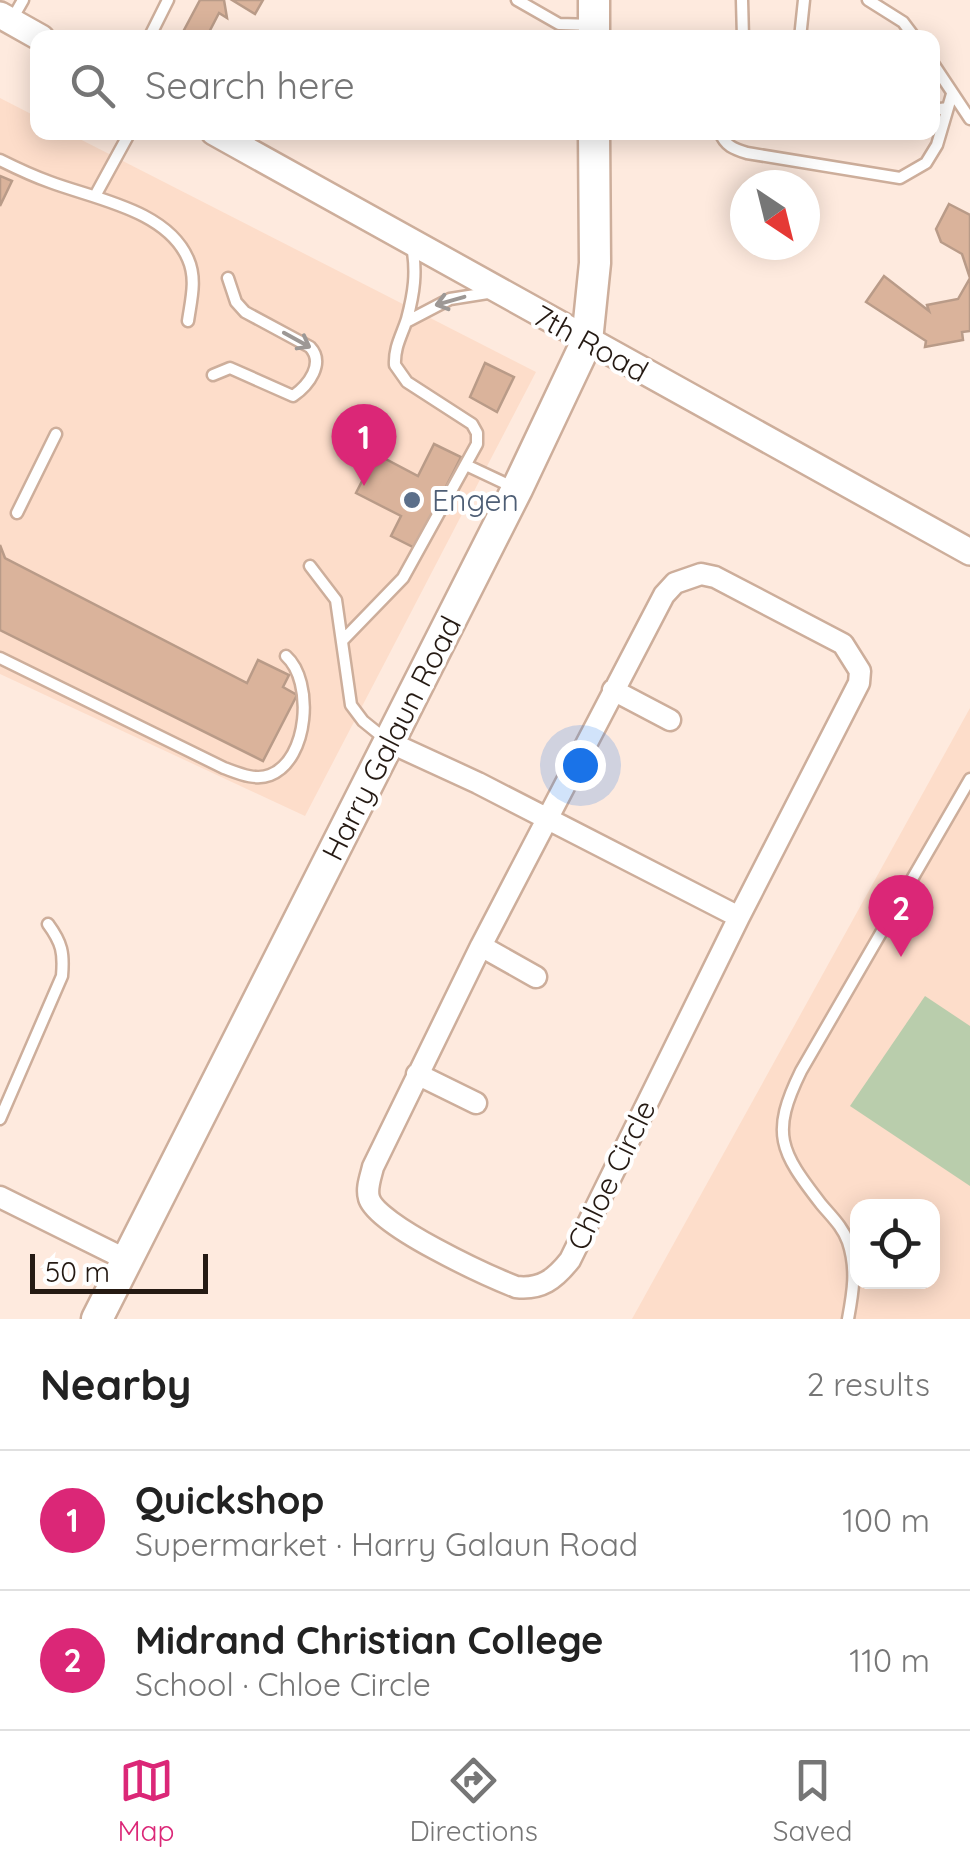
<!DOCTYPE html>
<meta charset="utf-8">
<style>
:root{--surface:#fff;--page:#f2f2f2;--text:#222;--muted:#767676;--line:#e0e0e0;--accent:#db2777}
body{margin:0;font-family:Quicksand,sans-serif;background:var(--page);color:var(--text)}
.controls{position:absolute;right:30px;bottom:30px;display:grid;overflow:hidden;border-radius:20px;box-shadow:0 5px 25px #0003}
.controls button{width:90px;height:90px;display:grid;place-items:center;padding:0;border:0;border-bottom:2px solid var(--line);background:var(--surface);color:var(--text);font:50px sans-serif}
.compass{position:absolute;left:730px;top:170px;width:90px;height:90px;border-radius:50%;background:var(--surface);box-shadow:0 5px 25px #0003;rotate:145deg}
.scale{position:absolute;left:30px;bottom:25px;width:178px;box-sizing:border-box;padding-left:10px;border:5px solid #251a13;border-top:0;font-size:28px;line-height:35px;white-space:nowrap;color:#251a13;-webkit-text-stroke:8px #fff;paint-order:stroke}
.you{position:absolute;left:580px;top:765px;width:35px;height:35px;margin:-25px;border:8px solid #fff;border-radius:50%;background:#1a73e8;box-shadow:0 0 0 15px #1a73e833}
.badge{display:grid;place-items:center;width:65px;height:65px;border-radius:50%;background:var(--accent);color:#fff;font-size:32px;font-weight:700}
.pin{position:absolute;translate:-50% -82px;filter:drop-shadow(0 2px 5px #0008)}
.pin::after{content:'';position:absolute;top:52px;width:35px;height:30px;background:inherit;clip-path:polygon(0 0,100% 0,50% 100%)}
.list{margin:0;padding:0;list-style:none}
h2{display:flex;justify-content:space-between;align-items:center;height:130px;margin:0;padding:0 40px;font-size:42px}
h2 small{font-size:32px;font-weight:400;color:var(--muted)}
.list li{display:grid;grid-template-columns:65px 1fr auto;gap:30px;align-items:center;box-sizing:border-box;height:140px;padding:0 40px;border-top:2px solid var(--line)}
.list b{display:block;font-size:38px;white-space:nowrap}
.list p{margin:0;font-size:32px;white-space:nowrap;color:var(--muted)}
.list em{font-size:32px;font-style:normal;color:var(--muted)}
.icon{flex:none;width:55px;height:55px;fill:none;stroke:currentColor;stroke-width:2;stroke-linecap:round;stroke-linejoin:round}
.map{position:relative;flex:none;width:970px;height:1319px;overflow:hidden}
.search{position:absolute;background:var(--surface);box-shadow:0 5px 25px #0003;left:30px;right:30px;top:30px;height:110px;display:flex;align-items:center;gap:25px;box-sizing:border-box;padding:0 35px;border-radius:20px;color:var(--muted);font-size:38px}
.sheet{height:410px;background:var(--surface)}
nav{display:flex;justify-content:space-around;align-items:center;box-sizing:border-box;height:140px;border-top:2px solid var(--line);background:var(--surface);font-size:28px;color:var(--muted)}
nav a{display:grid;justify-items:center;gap:5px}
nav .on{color:var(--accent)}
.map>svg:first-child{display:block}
.built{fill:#fdddca;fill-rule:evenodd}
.green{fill:#b9cdac}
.building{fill:#dab39b;stroke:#b99b88;stroke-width:2.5}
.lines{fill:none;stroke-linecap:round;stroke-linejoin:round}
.service-casing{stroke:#cdae9b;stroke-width:15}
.minor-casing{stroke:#cdae9b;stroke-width:25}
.tertiary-casing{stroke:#cdae9b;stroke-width:30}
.secondary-casing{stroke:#cdae9b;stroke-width:35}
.service{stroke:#fff;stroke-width:10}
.minor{stroke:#fff;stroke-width:20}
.tertiary{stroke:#fff;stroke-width:25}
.secondary{stroke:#fff;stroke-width:30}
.oneway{stroke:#9d9895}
.service-dot{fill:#5c6f8a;stroke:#fff;stroke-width:4}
.labels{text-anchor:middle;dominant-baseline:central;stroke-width:8;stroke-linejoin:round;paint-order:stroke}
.street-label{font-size:30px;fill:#251a13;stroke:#fff}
.service-label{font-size:30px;fill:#4e5e75;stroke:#fff;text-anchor:start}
</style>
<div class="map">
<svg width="970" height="1319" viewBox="0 0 970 1319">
<rect width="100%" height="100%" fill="#feeade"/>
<!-- built -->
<path class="built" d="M0,98l37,19 1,15 30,1 468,239 -231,444 -305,-142z
M970,708v611h-338zM858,1206h74v76h-74z"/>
<!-- green -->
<path class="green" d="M925,996l45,30v160l-120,-80z"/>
<!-- building -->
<path class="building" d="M200,0h24l3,18 -8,-5 -13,25h-9l-13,-8z
M232,0h31l-8,14z
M0,176l12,5 -12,25z
M949,204l21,11v116l-8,1 1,8 -38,7 1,-6 -60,-39 18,-26 45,35 -2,-6 31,-6 12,-21 -8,-24 -21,-12 -5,-13z
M485,363l29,14 -17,35 -27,-15z
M434,444l27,13 -46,91 -24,-12 10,-20 -45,-23 20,-39 42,22z
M0,545l5,13 242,125 11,-23 31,15 -6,12 14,8 -34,66 -263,-131z"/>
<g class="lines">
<defs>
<path id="service" d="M517,0l42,24 34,1
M742,0l1,38
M868,0l35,22 12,16
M11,21l12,-21
M149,38l19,-38
M800,38l4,-38
M932,62l38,57
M932,110l16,-2
M720,132c5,14 14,17 27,21l153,25 26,-15 11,-18 15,-51
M0,160c16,8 33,16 50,22 45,17 117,28 138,77 9,20 3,41 0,62
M95,196l35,-64
M406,322l44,-23 44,-7
M213,375l17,-7 63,28c16,-11 32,-33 17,-49l-65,-35 -9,-10 -8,-24
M466,465l49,23
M17,513l39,-79
M310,566l26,34 15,105 12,16 21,17
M342,641l61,-63 74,-134v-11l-5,-9 -65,-42 -12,-17c-1,-18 7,-30 12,-46 7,-26 10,-47 5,-73
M0,658l224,110c14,5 31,13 46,7 39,-15 44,-94 16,-119
M0,1119l62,-143c2,-23 0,-33 -14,-52
M848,1319c5,-27 9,-50 0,-77 -5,-15 -17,-26 -27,-38 -41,-53 -51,-70 -20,-133l169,-292"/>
<path id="minor" d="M701,574l14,3 128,67 17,27 -1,12 -120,234 -169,343c-15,19 -29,30 -54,27 -28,-11 -140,-62 -147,-89 -3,-10 2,-22 4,-31l108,-221 183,-351 11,-12z
M613,690l57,30
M389,742l89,41 261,134
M481,946l55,31
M417,1074l59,29
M0,1197l127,63"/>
<path id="tertiary" d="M0,15l41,23
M214,132l756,420"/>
<path id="secondary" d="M594,0v38
M97,1319l420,-830 70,-148 8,-78 -1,-131"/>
</defs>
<!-- service casing -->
<use href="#service" class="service-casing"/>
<!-- minor casing -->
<use href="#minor" class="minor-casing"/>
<!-- tertiary casing -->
<use href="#tertiary" class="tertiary-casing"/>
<!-- secondary casing -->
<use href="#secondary" class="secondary-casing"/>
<!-- service -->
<use href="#service" class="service"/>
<!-- minor -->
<use href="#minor" class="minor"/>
<!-- tertiary -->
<use href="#tertiary" class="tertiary"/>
<!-- secondary -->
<use href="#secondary" class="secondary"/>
</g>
<!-- one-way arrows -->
<defs><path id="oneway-shaft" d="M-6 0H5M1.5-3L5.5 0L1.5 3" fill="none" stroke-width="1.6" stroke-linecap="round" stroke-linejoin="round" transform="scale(2.5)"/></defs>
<g class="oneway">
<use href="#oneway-shaft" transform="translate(450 301) rotate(164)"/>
<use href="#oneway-shaft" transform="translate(297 340) rotate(29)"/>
</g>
<!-- markers -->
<circle class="service-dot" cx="412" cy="500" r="10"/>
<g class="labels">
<!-- street labels -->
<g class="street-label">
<text transform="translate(591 343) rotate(29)">7th Road</text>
<text transform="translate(391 738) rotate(-63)">Harry Galaun Road</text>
<text transform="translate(611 1175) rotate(-64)">Chloe Circle</text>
</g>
<!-- service labels -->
<g class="service-label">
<text x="432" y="500">Engen</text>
</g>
</g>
</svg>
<div class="controls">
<button><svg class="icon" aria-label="locate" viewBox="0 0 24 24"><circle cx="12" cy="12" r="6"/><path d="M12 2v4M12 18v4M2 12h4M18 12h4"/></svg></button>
</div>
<svg class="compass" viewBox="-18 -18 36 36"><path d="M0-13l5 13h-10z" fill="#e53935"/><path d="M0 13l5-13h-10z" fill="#767676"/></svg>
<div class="scale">50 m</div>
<div class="you"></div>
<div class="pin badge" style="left:364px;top:486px">1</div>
<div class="pin badge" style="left:901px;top:957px">2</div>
<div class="search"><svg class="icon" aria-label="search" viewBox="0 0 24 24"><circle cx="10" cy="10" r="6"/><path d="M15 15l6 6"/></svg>Search here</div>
</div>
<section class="sheet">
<h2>Nearby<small>2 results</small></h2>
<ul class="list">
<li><span class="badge">1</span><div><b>Quickshop</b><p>Supermarket · Harry Galaun Road</p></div><em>100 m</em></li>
<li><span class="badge">2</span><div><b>Midrand Christian College</b><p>School · Chloe Circle</p></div><em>110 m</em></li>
</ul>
</section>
<nav>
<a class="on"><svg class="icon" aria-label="map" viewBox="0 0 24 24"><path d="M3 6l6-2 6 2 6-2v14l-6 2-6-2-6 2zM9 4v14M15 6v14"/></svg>Map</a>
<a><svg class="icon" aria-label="directions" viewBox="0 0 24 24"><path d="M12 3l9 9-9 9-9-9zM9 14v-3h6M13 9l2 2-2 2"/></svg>Directions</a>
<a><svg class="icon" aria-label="saved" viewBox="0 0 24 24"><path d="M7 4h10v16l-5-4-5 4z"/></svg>Saved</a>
</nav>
